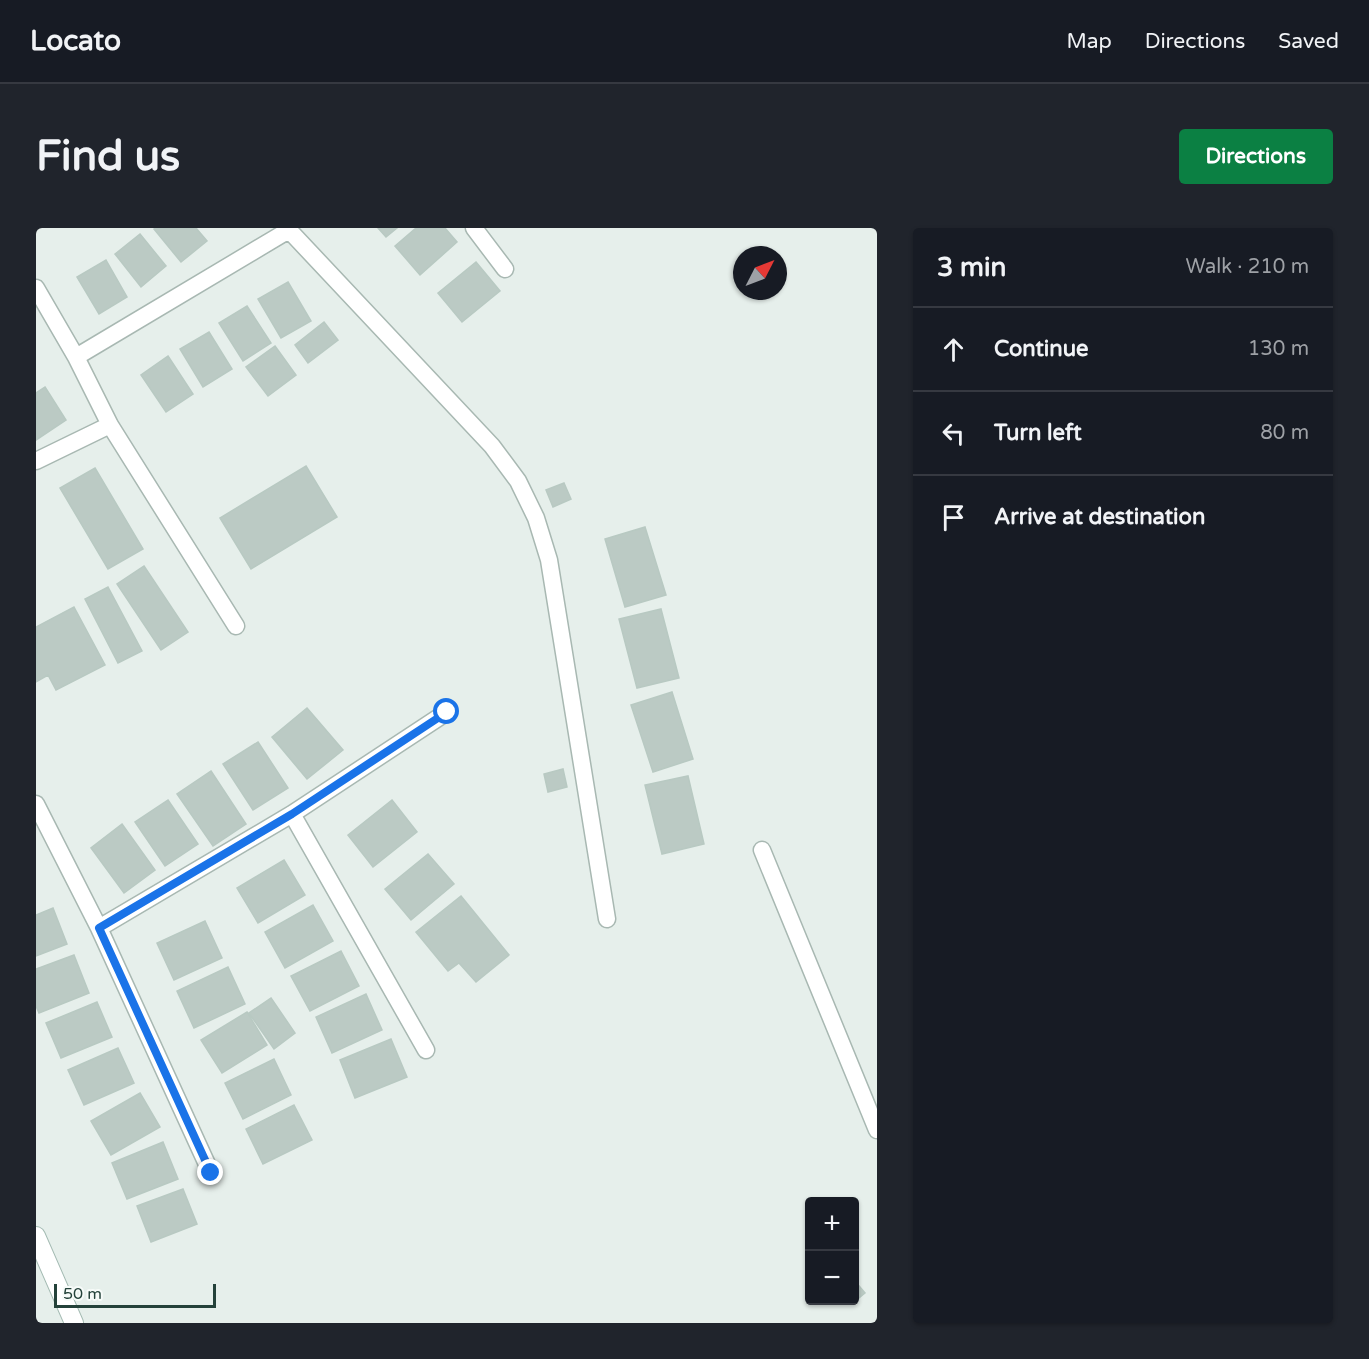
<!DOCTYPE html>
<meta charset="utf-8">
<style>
:root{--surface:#171b24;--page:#20242c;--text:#f1f3f6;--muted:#9ea1a6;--line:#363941;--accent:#0b8043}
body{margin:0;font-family:"Varela Round",sans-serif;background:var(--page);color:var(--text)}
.controls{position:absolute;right:18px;bottom:18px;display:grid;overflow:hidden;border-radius:6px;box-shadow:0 2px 4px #0004}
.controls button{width:54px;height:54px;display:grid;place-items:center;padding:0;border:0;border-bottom:2px solid var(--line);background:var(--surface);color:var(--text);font:30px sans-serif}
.compass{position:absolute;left:697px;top:18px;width:54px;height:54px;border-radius:50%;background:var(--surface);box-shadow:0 2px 4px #0004;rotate:48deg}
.scale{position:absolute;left:18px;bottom:15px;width:162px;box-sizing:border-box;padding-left:6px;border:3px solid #24423a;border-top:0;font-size:16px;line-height:21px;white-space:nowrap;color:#24423a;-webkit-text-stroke:4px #f7fbf9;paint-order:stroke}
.stop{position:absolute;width:18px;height:18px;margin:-14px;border:4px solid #1a73e8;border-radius:50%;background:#fff}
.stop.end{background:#1a73e8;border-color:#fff;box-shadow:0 2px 6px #0008}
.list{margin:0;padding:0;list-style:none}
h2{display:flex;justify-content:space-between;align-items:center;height:78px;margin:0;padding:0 24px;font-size:26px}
h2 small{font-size:20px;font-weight:400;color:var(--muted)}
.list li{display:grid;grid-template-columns:39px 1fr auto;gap:18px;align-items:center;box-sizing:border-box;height:84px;padding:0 24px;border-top:2px solid var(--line)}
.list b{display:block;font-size:22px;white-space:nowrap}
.list em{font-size:20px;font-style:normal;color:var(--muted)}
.icon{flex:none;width:33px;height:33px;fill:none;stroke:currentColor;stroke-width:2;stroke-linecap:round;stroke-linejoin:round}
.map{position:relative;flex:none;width:841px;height:1095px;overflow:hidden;border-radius:6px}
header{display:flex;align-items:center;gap:36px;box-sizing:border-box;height:84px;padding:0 30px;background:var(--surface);border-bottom:2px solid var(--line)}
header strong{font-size:28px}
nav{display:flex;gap:33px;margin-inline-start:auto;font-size:21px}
.intro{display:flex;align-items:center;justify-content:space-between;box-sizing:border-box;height:144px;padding:0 36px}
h1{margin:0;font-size:42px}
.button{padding:15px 27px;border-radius:6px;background:var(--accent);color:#fff;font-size:21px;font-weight:700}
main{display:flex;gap:36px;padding:0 36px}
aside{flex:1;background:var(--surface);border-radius:6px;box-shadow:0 2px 4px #0004}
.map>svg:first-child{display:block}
.building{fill:#bbcac4;stroke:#b8c9c2;stroke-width:1.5}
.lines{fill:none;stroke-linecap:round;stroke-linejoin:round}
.minor-casing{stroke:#a8b8b2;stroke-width:19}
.secondary-casing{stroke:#a4bbb3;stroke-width:20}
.minor{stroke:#fff;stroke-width:16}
.secondary{stroke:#fff;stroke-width:18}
.route{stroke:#1a73e8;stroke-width:8}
</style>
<header>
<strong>Locato</strong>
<nav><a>Map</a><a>Directions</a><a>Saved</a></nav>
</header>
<div class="intro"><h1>Find us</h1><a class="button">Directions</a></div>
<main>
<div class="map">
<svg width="841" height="1095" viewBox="0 0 841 1095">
<rect width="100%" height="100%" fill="#e6efeb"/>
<!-- building -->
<path class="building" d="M119,0h41l11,13 -26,21 -27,-33z
M342,0h19l-11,9z
M380,0h29l12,14 -37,33 -25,-29z
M104,6l26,32 -25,21 -26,-33z
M70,32l21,37 -28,17 -22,-37z
M440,34l24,29 -38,31 -24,-29z
M252,54l23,39 -30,17 -23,-39z
M211,78l24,37 -28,18 -24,-38z
M288,94l14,18 -30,23 -13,-18z
M173,104l23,37 -29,18 -23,-38z
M239,118l21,29 -28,21 -22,-29z
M132,128l25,38 -27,18 -25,-37z
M9,159l21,33 -30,20v-47z
M270,238l31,51 -86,52 -31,-51z
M59,240l48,81 -35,20 -48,-81z
M528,255l7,16 -18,8 -7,-17z
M609,299l21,68 -41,12 -20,-68z
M108,338l44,66 -27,18 -44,-66z
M72,359l34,64 -24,12 -33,-64z
M38,379l31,58 -49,25 -8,-15 -12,7v-55z
M625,381l18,69 -42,10 -18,-69z
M636,464l21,67 -40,13 -22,-67z
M271,480l36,42 -36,29 -35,-42z
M222,514l30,46 -35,22 -30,-46z
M527,541l4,18 -19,5 -4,-18z
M175,543l35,53 -33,22 -36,-52z
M652,548l16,68 -42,10 -17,-69z
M132,572l30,44 -33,22 -30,-44z
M356,572l25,32 -44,35 -25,-32z
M86,596l33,46 -31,23 -33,-45z
M392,626l26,30 -43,36 -26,-31z
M248,632l21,35 -47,28 -21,-35z
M425,668l48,59 -33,27 -17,-19 -11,8 -32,-39z
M277,677l20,36 -48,27 -20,-36z
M17,680l14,36 -31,12v-41z
M169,693l17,37 -48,22 -17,-37z
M305,723l18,35 -49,25 -19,-35z
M38,727l15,38 -50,20 -3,-7v-37z
M192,739l17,37 -51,24 -17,-37z
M330,766l16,36 -50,23 -16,-36z
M235,770l24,35 -21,16 -25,-36z
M61,774l15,35 -51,21 -15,-35z
M211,784l20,33 -45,28 -21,-33z
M355,811l16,38 -52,21 -15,-38z
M82,820l16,35 -50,22 -16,-35z
M238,831l17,36 -48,24 -18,-36z
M104,865l20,34 -49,28 -20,-34z
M258,877l18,35 -49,24 -17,-35z
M127,914l15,37 -51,20 -15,-36z
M147,961l14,35 -46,18 -14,-36z
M818,1052l11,13 -12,10 -2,-3h3z"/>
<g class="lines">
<defs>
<path id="minor" d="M251,0l205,218 26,35 18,37 13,42 58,359
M438,0l31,41
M0,60l40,69 34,68 126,201
M40,129l213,-127
M0,233l74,-36
M0,576l63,124 112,245
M256,586l134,236
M726,622l115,280
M63,700l193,-114 155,-102"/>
<path id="secondary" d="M0,1008l38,87"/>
</defs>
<!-- minor casing -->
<use href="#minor" class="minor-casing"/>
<!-- secondary casing -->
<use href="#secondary" class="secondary-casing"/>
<!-- minor -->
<use href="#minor" class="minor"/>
<!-- secondary -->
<use href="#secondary" class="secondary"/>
</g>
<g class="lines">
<!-- route -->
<path class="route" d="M175,945l-112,-245 193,-114 155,-102"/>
</g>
</svg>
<div class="controls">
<button>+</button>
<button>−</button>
</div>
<svg class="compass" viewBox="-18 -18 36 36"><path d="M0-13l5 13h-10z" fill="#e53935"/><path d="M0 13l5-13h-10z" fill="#9ea1a6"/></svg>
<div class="scale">50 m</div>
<div class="stop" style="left:411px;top:484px"></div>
<div class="stop end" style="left:175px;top:945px"></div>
</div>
<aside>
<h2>3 min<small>Walk · 210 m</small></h2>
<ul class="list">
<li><svg class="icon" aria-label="ahead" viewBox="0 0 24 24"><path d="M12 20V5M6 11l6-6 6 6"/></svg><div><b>Continue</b></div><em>130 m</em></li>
<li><svg class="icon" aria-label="left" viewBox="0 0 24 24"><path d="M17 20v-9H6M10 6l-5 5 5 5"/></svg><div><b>Turn left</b></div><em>80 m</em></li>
<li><svg class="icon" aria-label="arrive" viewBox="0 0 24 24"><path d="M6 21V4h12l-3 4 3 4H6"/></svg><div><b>Arrive at destination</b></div></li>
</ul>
</aside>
</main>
